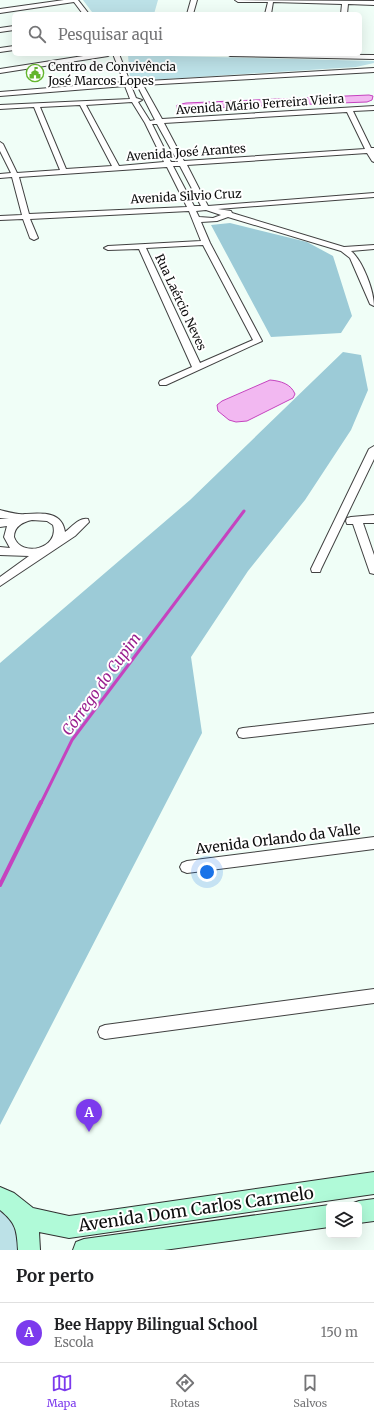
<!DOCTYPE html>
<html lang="pt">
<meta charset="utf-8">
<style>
:root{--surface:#fff;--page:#f6f6f6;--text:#202124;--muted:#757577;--line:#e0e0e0;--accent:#7c3aed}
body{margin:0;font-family:Merriweather,serif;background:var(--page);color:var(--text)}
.controls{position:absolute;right:12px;bottom:12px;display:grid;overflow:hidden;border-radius:6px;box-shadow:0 4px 16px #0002}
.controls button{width:36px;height:36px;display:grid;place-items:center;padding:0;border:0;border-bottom:1px solid var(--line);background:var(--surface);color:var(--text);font:20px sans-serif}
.you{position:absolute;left:207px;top:872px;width:14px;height:14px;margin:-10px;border:3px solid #fff;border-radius:50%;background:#1a73e8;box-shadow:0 0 0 6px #1a73e833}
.badge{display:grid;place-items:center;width:26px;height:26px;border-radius:50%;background:var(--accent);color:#fff;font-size:13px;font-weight:700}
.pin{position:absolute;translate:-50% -33px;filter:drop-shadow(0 1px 2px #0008)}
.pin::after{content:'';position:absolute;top:21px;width:14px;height:12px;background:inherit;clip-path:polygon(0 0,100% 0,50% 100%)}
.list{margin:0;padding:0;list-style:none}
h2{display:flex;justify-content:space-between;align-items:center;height:52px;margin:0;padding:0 16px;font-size:17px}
h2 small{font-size:13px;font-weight:400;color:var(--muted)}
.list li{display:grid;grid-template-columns:26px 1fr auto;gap:12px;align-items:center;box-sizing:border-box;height:60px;padding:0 16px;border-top:1px solid var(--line)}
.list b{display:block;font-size:15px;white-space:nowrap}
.list p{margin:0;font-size:13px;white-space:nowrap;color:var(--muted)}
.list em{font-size:13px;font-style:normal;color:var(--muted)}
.icon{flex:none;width:22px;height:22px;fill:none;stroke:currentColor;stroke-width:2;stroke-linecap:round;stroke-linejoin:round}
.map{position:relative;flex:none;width:374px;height:1250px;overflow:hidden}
.search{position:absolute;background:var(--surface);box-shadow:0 4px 16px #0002;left:12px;right:12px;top:12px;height:44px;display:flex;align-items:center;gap:10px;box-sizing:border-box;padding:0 14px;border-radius:6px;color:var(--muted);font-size:15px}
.sheet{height:112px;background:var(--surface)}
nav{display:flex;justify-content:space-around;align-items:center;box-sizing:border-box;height:56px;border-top:1px solid var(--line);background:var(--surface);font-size:11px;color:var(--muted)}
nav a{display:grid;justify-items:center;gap:2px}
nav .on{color:var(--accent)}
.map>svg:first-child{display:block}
.green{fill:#bce1e7}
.forest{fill:#9ccbd7}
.water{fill:#f2b8f1;stroke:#c543bf}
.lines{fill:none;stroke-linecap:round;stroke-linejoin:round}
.stream-far1{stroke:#c543bf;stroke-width:3}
.stream{stroke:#c543bf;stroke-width:4}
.street-casing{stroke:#414141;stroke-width:2}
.secondary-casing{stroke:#303030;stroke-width:2}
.street{fill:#fff;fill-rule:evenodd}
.secondary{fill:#b0fad8;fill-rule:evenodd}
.labels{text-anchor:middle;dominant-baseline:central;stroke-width:4;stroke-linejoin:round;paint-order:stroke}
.far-poi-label{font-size:12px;fill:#0e0e0e;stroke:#fff;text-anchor:start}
.far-street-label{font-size:12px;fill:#0e0e0e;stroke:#fff}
.street-label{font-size:14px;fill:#0e0e0e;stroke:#fff}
.water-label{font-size:15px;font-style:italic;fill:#991f8e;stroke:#fff}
.near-street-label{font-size:17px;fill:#0e0e0e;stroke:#fff}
</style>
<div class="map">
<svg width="374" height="1250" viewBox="0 0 374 1250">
<rect width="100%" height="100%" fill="#f0fef7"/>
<!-- green -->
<path class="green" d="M83,0h75l-4,14h-53l-9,-2z
M128,55l246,6v2l-18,4 -220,14 -6,-2z
M0,1207c16,13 19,22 19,43h-19z"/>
<!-- forest -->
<path class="forest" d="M230,223l77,19 26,14 19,60 -11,17 -70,4 -60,-112z
M343,352l18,3 7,35 -17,40 -46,70 -57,71 -57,86 11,76 -202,392v-462l190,-163z"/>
<!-- water -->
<path class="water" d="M369,95l4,1 -1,4 -5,2 -159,6v2l-27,4 -4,-2v-7l9,-2z
M270,380c11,1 21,4 25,14l-2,4 -46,23 -11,1 -7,-2 -11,-9 -1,-6 5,-4z"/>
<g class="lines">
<!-- stream-far1 -->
<path class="stream-far1" d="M41,803l31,-63 172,-229"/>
<!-- stream -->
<path class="stream" d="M0,885l41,-83"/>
<defs>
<path id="street" d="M64,0h14l11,14h-6l-9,-12 -74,11v-4z
M191,0h6l-4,14h-6z
M235,0l139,1v4l-26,-1 -1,10h-6l1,-10 -69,-2 -2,12h-6l3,-12h-30z
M14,26v4l-14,2v-4z
M14,46v4l-14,2v-4z
M96,54h15l-3,2 -108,17v-4z
M113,54h6l11,28 244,-14v4l-231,13 19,34 212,-13v4l-21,1 18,37h3v14l-2,-1 -5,-8 -180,12 21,41 166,-13v4l-156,12 13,2 1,2 112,34 30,-2v4l-23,2c12,10 23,40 23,55l-4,-2 -20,-46 -9,-7 -113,-34 -11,4 -16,1 9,21 52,98 -96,44h-6l-1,-2 1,-2 32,-14 -53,-118 -31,1 -4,-2 4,-2 93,-5 -12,-30 -159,8 8,19 -4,2 -4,-2 -7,-19 -23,1v-4l22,-1 -10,-38 -12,1v-4l11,-1 -11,-22v-9l3,2 14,29 43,-3 -26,-63 -34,2v-4l130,-6 -5,-13 -125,10v-4l124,-10zM137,85l18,35 -5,1 -12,-19 4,-2 -6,-2 -5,-12zM132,102l13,21 19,39 -45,4 -33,-61zM80,105l32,61 -46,3 -26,-62zM347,112l18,37 -181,12 -20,-38zM152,124h5l21,38h-7zM173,166h7l21,40h-7zM167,167l20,40 -158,7 -10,-37zM206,210l15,5 -8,3 -14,-1 -3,-6zM203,245l50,95 -53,23 -54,-115z
M227,54l147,1v4l-144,-3z
M374,446v13l-53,110 -1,3h-8l-1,-3 58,-120z
M0,510c8,2 17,5 25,4 17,-1 37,-3 40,18 7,-5 14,-15 23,-13l1,3 -14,14 -75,50v-9l29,-21 -29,-1v-8l10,1 -6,-11 3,-11 -7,1v-8h9l-9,-1zM32,520l15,1 6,4c7,24 -32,33 -39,12 0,-11 9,-15 18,-17z
M374,515v8h-11l11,32v19l-4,-1 -1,-3 -16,-46h-6l-1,-3 1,-3 4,-1z
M374,713v10l-131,15 -4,-1 -2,-4 2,-4 4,-1z
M374,837v12l-187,24 -5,-2 -2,-4 2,-4 5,-2z
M374,989v14l-269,36 -5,-2 -2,-5 2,-5 5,-2z"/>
<path id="secondary" d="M374,1172v22l-305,44 -30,-6 1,18h-22c-1,-20 -2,-27 -18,-40v-23l14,6 19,15 36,8z
M374,1199v22l-15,2v-18l-8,-1 8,-3z
M329,1205v22l-165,23h-91l3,-8 8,-3z"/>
</defs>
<!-- street casing -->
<use href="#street" class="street-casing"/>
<!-- secondary casing -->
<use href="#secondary" class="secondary-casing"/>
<!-- street -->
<use href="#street" class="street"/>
<!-- secondary -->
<use href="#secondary" class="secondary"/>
</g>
<!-- icons -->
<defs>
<symbol id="civic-ring" viewBox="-11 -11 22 22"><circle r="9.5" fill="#fff" stroke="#64b62e" stroke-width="1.5"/><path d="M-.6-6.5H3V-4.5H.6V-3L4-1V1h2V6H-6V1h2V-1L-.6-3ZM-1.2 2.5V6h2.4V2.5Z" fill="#64b62e"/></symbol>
</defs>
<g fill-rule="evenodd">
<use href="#civic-ring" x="25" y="63" width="20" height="20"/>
</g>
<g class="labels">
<!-- far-poi labels -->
<g class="far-poi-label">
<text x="48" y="66">Centro de Convivência<tspan x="48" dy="14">José Marcos Lopes</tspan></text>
</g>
<!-- far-street labels -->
<g class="far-street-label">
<text transform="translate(260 104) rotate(-4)">Avenida Mário Ferreira Vieira</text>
<text transform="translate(186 152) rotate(-4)">Avenida José Arantes</text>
<text transform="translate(186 196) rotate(-3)">Avenida Silvio Cruz</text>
<text transform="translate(181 302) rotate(65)">Rua Laércio Neves</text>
</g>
<!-- street labels -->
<g class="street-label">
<text transform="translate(278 839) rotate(-7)">Avenida Orlando da Valle</text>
</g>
<!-- water labels -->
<g class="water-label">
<text transform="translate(101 684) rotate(-54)">Córrego do Cupim</text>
</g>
<!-- near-street labels -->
<g class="near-street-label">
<text transform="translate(196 1209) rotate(-8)">Avenida Dom Carlos Carmelo</text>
</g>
</g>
</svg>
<div class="controls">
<button><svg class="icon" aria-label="layers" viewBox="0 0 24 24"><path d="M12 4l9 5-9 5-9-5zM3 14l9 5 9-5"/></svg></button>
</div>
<div class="you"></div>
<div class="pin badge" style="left:89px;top:1132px">A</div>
<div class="search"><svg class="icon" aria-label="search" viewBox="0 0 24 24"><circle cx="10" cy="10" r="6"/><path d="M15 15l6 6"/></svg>Pesquisar aqui</div>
</div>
<section class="sheet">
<h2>Por perto<small></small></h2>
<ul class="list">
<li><span class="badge">A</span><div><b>Bee Happy Bilingual School</b><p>Escola</p></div><em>150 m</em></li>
</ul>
</section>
<nav>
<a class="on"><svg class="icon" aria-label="map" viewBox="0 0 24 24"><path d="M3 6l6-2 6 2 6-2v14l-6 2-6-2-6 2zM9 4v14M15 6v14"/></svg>Mapa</a>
<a><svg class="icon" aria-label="directions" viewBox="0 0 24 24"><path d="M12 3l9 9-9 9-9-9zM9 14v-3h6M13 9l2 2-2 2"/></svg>Rotas</a>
<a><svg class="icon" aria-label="saved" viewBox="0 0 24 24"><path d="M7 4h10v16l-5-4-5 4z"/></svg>Salvos</a>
</nav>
